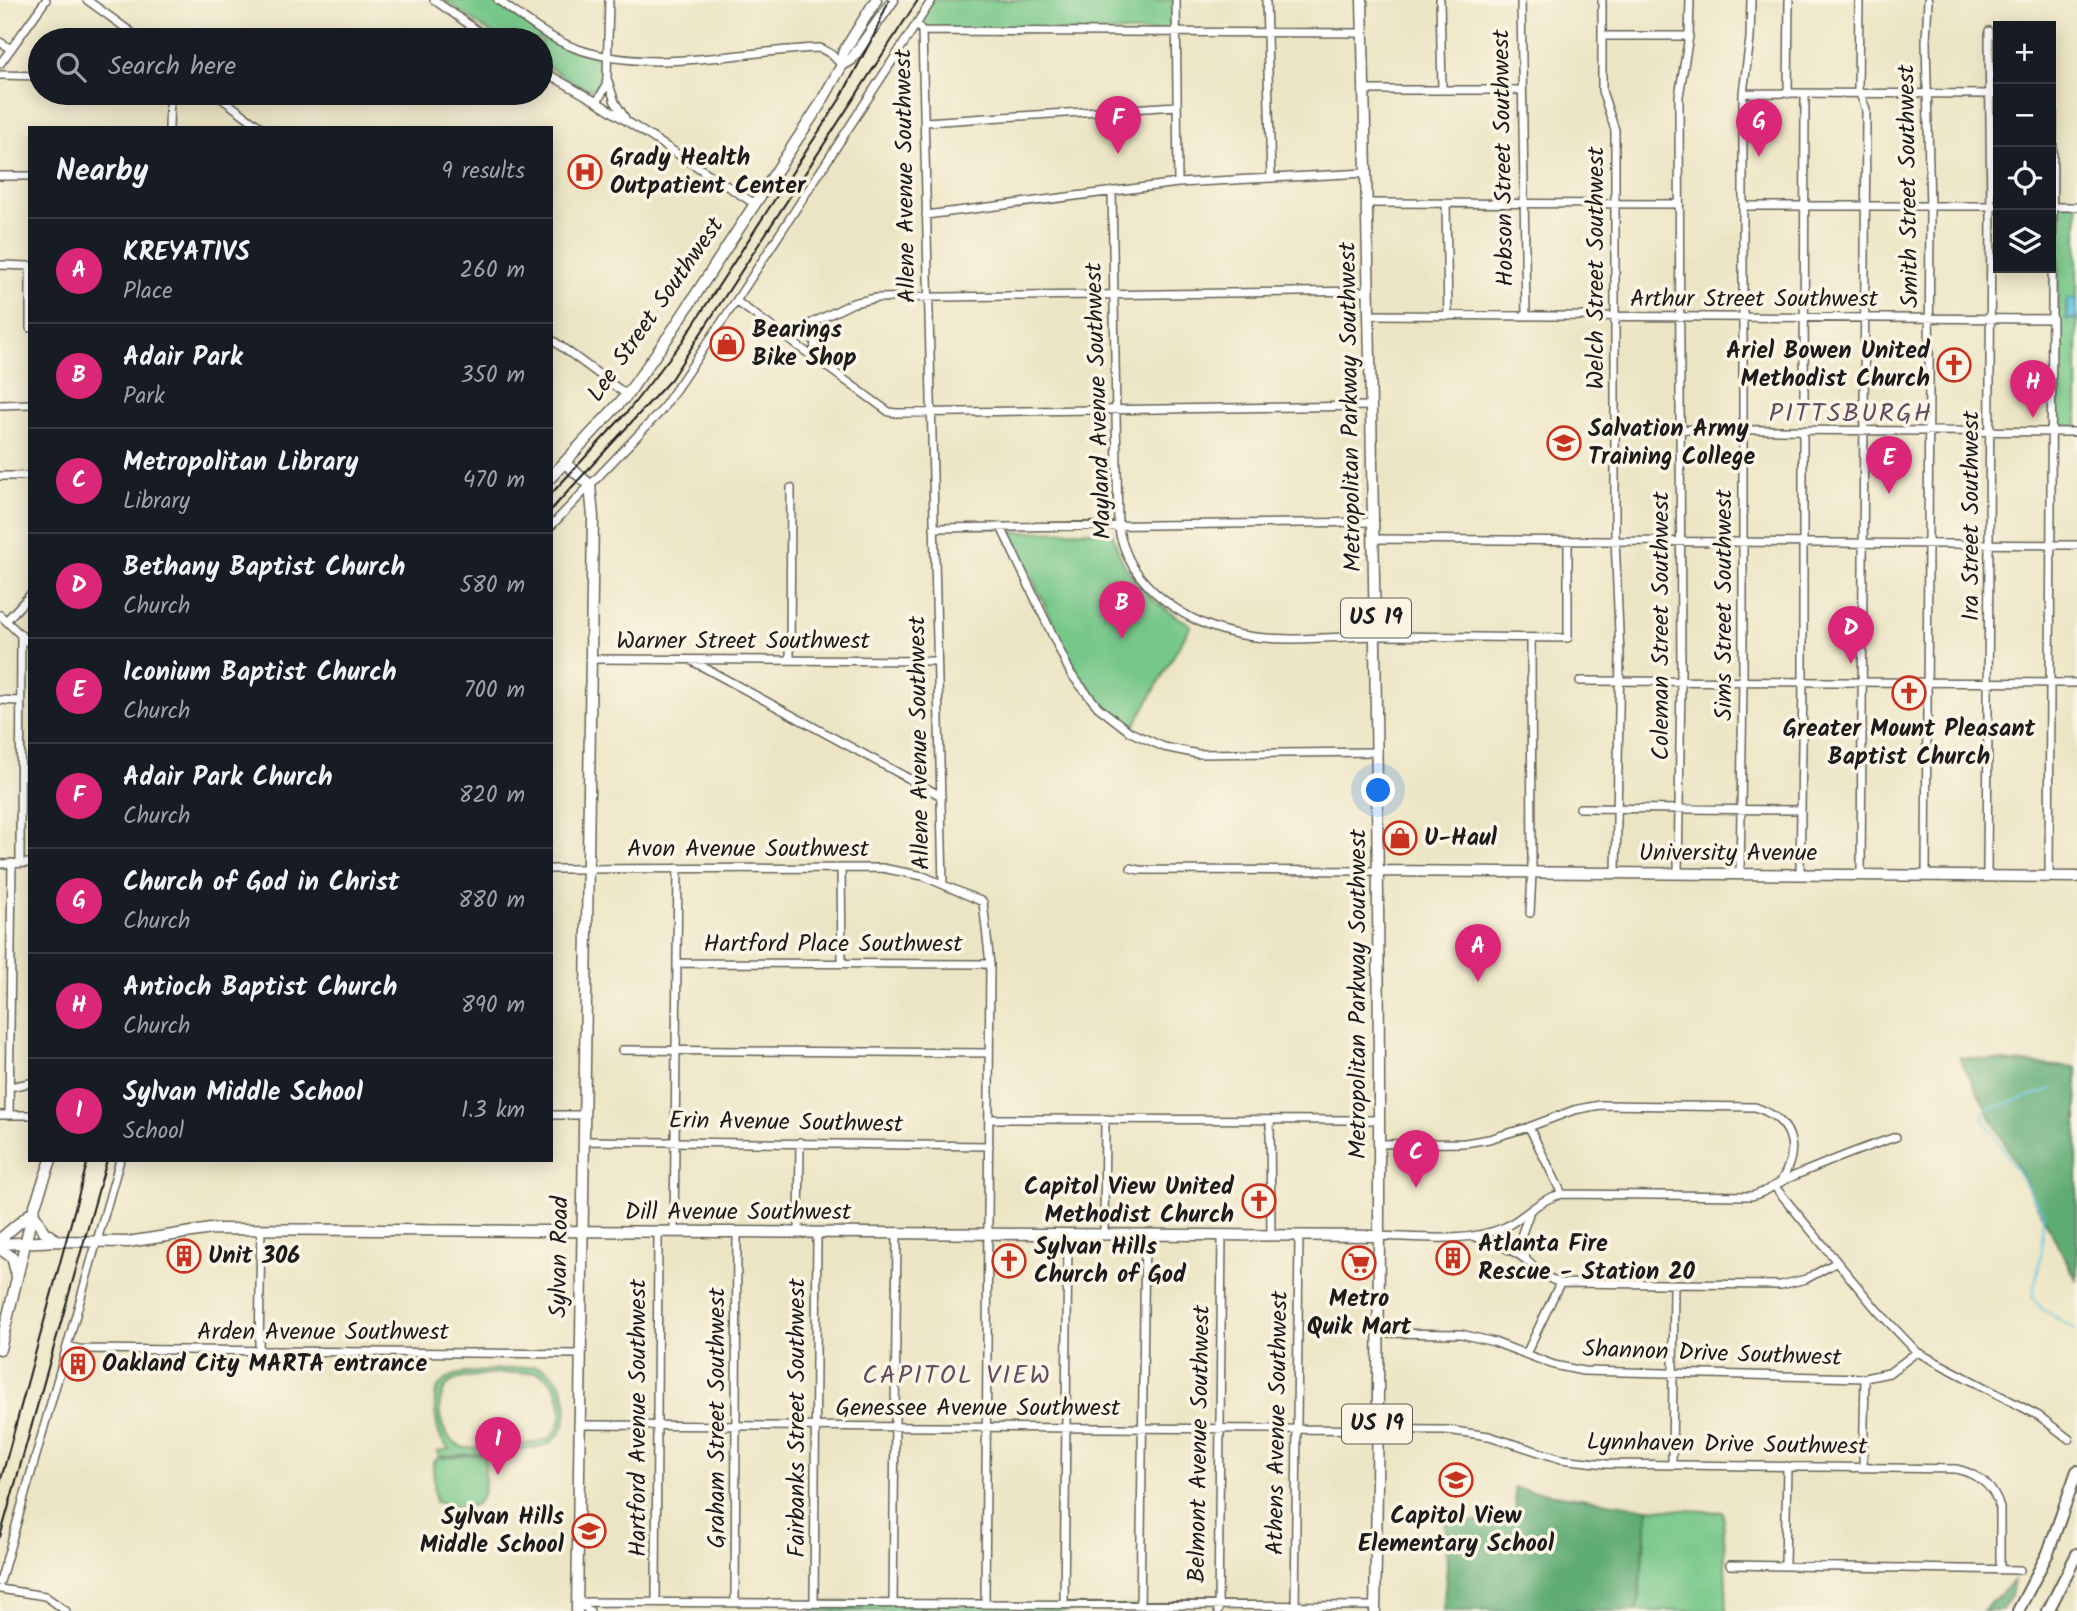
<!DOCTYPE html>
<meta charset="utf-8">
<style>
:root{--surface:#171b24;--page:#20242c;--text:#f1f3f6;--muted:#9ea1a6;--line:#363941;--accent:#db2777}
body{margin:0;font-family:Kalam,sans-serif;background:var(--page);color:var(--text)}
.controls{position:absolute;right:21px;top:21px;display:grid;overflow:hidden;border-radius:0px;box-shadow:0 4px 18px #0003}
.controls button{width:63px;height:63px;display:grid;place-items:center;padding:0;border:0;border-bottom:2px solid var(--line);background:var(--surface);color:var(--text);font:35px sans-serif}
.you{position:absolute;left:1379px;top:791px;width:24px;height:24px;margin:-18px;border:5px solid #fff;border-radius:50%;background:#1a73e8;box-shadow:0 0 0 10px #1a73e833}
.badge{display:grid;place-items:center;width:46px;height:46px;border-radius:50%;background:var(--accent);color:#fff;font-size:23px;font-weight:700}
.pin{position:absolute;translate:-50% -58px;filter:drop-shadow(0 2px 4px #0008)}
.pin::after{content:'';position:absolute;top:37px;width:24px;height:21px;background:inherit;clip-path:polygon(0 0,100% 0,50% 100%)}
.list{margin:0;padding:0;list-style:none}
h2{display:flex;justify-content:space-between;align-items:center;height:91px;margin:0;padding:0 28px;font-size:30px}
h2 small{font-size:23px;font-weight:400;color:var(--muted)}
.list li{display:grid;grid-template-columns:46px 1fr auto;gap:21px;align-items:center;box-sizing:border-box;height:105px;padding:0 28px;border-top:2px solid var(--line)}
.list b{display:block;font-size:26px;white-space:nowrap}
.list p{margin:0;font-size:23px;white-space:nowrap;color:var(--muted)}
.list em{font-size:23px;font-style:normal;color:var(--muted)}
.icon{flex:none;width:38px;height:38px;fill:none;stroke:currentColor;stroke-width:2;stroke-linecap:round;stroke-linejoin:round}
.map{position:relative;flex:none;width:2077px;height:1611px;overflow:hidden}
.search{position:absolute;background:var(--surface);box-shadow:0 4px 18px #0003;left:28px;top:28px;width:525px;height:77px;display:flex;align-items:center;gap:18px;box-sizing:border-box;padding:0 24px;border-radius:38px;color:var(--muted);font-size:26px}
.panel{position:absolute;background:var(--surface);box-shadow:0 4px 18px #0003;left:28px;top:126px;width:525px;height:1036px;border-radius:0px}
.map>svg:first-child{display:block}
.green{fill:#77c789;stroke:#4a7252;stroke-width:2;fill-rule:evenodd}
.forest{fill:#61ac75;stroke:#3e6448;stroke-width:2}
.water{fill:#63c7e1;stroke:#40727e;stroke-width:2}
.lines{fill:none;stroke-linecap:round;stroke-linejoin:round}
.stream{stroke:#63c7e1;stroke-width:2}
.minor-casing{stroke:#656257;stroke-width:10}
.major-casing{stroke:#656257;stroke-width:13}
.highway-casing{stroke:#656257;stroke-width:14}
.minor{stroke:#fff;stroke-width:7}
.major{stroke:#fff;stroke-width:10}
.highway{stroke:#fff;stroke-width:10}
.rail{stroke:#1c1c1c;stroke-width:2}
.labels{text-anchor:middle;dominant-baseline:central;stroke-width:7;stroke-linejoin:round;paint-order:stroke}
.shield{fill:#fcf5e5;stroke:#5f5d58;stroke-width:2}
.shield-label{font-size:23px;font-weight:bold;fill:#1c1c1c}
.poi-label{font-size:24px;font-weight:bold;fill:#1c1c1c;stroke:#fcf5e5;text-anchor:start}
.street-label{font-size:24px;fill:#1c1c1c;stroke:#fcf5e5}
.neighbourhood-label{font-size:26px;letter-spacing:2px;fill:#624d5f;stroke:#fcf5e5}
</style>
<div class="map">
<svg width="2077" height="1611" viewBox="0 0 2077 1611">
<rect width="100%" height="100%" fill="#fcf5e5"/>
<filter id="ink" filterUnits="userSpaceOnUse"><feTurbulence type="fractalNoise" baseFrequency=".0143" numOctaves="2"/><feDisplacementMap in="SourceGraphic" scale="14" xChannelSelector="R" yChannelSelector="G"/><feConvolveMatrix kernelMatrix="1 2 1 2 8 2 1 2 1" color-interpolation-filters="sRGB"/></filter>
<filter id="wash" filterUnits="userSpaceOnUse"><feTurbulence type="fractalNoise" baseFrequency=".00686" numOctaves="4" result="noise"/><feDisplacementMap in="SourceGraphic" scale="28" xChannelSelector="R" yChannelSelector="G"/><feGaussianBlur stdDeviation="1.57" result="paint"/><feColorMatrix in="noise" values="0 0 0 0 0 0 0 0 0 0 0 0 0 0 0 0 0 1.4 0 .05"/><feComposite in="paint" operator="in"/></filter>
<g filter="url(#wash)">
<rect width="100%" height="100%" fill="#ece5c5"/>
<!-- green -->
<path class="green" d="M443,0h49l61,42 18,8 33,9 -6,24 -5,7 -8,-1 -44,-26v-23h-40z
M932,0h244v32l-254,-1 -5,-7z
M2059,203h18v223h-20z
M1112,531c11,47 38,71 79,94l-58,103 -18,-11 -15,-14 -24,-32 -66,-139z
M535,1366c38,5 44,71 6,81l-102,10 3,1 43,-4c-1,15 5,47 -14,52 -9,2 -20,0 -29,0l-2,-4h-5l-2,-40 6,-5 -1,-6 12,-2c-13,-11 -13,-23 -15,-39 -3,-36 23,-37 51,-39 16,-2 33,-3 49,-5zM536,1372c28,6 34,55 12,67 -14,7 -65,8 -83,9 -28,-6 -34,-55 -12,-67 13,-7 66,-8 83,-9z
M1648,1508l75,4 4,99h-90z
M812,1602l330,5v4h-330z"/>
<!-- forest -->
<path class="forest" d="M1959,1057l118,11v213z
M1514,1488l134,20 -11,103h-194l4,-45 -2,-44 72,-1z
M2014,1580l-3,16 -10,15h-18z"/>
<!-- water -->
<path class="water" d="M2067,299h10v20h-11z"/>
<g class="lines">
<!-- stream -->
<path class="stream" d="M2052,1089l-66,21 -4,6 61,97 -1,38 -10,46 10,12 34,21"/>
</g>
</g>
<g filter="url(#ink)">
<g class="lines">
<defs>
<path id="minor" d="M87,0l55,40
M434,0l57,40
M498,0c25,18 48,37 77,48 77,28 167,2 245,0l11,6 11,11
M1176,0l2,183
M1266,0l5,178
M1440,0l2,90
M1521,0l5,316
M1602,0v91l13,39v407l5,119 -4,218
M1859,0l-1,89 8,20 -5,766
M917,24l5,7 21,853
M922,31l440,2
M1602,36h87
M0,42l11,7
M0,64l46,-64
M541,70l56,32 158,102
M0,75l40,1
M608,81l7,21 10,16
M1364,90h158
M214,93l48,35
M1743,93l255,1
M1788,94l1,-94
M597,102l9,-16 1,-8 2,-78
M925,122l252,-16
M169,128l1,-35
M0,176h30
M1112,191l6,334c6,33 20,55 46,75 68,54 141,36 221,36 61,1 122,1 183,2v-97
M1367,203l312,1
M1446,203l2,113
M1743,206h255
M2051,207h26
M926,215l252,-32 188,-10
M0,265l30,1v62
M736,301l153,111 7,1 476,-7
M1370,315l683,4
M785,336l68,-33 23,-5 493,-7
M551,339l76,56
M814,358l2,-37
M1804,400l1,-306
M0,405l30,-1
M1615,429l462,3
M0,476h30
M551,526l110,-115 75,-110 196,-301
M1001,527l70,147 27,33 32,25 34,15 34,7 180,-2
M934,528l440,-6
M1374,539l703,6
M0,615l30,29
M6,621l24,-26
M590,659l347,2
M790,660l1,-172
M692,661l249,135
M1580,681l497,2
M0,700l19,1
M1580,808l221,2
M20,863l1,-228
M0,864l30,-1
M841,868l1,95
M1131,868l8,2 240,1
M551,869l331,-1 41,8 60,26 7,62 -5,640
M1678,874l3,-193 -2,-585 10,-60 1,-36
M1740,875l3,-194v-588l7,-54 1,-39
M1800,875l3,-193v-250
M1926,876l4,-666 -4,-169 2,-41
M1987,876l4,-666 -2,-179
M2049,877l4,-754v-26l-2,-2
M1530,913l2,-40 -1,-235
M677,963l313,1
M622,1050l367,3
M9,1087l21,-4
M0,1115h30
M9,1115l3,-252
M551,1115h32
M989,1119l390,1
M1270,1120l1,116
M1529,1127l33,67
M583,1141l406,5
M1379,1144l86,-1 24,-4 40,-12 45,-17 26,-5 155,2c38,13 46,41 26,74
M1775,1187l102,123 40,42 122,64 30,23
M674,1233l4,-365
M799,1234l1,-92
M1104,1235l1,-116
M1379,1236c41,1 88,8 126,-9 20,-10 34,-28 57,-33l189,2c15,-3 24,-12 38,-18 36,-15 70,-29 107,-41
M1475,1237c16,6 39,12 52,24 11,9 18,17 33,22l221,2 25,-6 31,-17
M1526,1259l-5,-23 8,-22
M1379,1333l82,1 33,8 60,23 29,6 282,7 24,-5 28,-21
M67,1346l12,3 501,5
M259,1351l2,-122
M1526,1354l34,-71
M578,1425l869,5 42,6 72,23 45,5 350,5c22,5 37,16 44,39v61
M1672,1465l2,-180
M1863,1468l2,-90
M1730,1565l290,5
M1785,1566l2,-100
M0,1582l120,-422
M0,1589l45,7 21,15
M577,1602l798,4
M656,1602l2,-369
M578,1603l12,8
M735,1603l2,-370
M814,1603l3,-369
M893,1604l4,-370
M1064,1604l4,-369
M1140,1611l5,-376
M1218,1611l4,-376
M1295,1611l4,-375"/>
<path id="major" d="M1362,0c13,537 23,1074 13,1611
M842,65l1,-12 33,-53
M565,463l25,22 3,32 -16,1094
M551,477l76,-82 43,-61 149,-228 23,-41 9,-5 42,-60
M1379,871l698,6
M33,1212l11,20 14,9
M0,1239l32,-27
M0,1244l58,-3 70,1 83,-13 1168,7
M0,1249l12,8 5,19
M0,1349l33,-138 18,-51"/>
<path id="highway" d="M2018,1611l30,-58 29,-82
M2048,1611l29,-57"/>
</defs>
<!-- minor casing -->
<use href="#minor" class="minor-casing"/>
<!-- major casing -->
<use href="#major" class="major-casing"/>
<!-- highway casing -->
<use href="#highway" class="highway-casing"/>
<!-- minor -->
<use href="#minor" class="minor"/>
<!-- major -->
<use href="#major" class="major"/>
<!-- highway -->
<use href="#highway" class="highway"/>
<!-- rail -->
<path class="rail" d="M551,494l77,-83 54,-69 158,-243 34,-64 15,-35
M551,510l120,-131 247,-379
M0,1483l88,-323
M0,1537l107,-377"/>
</g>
</g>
<!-- icons -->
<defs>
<symbol id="hospital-ring" viewBox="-11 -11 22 22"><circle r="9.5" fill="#fcf5e5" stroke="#c8321e" stroke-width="1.5"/><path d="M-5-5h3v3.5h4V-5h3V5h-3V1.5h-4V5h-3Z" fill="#c8321e"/></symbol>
<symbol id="shop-ring" viewBox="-11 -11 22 22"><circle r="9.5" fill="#fcf5e5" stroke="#c8321e" stroke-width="1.5"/><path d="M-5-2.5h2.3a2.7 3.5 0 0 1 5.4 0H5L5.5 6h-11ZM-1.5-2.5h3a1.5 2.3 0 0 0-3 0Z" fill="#c8321e"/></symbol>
<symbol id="church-ring" viewBox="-11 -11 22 22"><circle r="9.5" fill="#fcf5e5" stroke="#c8321e" stroke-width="1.5"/><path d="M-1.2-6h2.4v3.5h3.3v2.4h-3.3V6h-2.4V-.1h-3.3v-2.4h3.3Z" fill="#c8321e"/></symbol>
<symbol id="university-ring" viewBox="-11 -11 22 22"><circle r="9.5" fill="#fcf5e5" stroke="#c8321e" stroke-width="1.5"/><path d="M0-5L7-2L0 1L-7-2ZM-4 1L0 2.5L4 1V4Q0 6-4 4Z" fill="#c8321e"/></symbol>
<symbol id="building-ring" viewBox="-11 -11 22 22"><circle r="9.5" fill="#fcf5e5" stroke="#c8321e" stroke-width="1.5"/><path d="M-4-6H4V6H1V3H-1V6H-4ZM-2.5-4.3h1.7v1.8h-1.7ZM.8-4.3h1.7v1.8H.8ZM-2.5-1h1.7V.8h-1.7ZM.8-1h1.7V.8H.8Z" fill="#c8321e"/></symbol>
<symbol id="supermarket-ring" viewBox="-11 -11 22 22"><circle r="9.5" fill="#fcf5e5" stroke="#c8321e" stroke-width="1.5"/><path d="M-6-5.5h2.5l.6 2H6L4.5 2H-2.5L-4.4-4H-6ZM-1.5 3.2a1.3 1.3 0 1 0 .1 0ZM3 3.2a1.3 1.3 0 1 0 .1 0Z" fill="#c8321e"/></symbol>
<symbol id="school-ring" viewBox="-11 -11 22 22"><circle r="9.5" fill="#fcf5e5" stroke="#c8321e" stroke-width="1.5"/><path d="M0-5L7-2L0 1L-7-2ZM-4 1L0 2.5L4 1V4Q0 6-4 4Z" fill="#c8321e"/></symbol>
</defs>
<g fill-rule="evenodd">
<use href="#hospital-ring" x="566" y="153" width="38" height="38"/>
<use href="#shop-ring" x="708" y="325" width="38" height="38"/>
<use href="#church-ring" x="1935" y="346" width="38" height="38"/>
<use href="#university-ring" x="1545" y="424" width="38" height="38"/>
<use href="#church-ring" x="1890" y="674" width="38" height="38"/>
<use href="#shop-ring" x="1381" y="819" width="38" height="38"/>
<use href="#church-ring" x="1240" y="1182" width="38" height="38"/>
<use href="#building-ring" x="165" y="1237" width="38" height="38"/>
<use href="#building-ring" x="1434" y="1239" width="38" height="38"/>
<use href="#church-ring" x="990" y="1242" width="38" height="38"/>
<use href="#supermarket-ring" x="1340" y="1244" width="38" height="38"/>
<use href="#building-ring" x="59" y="1345" width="38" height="38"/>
<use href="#school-ring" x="1437" y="1461" width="38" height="38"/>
<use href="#school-ring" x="570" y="1512" width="38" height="38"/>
</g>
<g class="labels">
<!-- shield labels -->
<g class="shield">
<rect x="1341" y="598.5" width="70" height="39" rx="5"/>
<rect x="1342" y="1404.5" width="70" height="39" rx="5"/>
</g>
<g class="shield-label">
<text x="1376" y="618">US 19</text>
<text x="1377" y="1424">US 19</text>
</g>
<!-- poi labels -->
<g class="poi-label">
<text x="610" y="158">Grady Health<tspan x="610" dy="28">Outpatient Center</tspan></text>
<text x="752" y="330">Bearings<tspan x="752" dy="28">Bike Shop</tspan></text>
<text x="1930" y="351" text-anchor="end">Ariel Bowen United<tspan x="1930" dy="28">Methodist Church</tspan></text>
<text x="1588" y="429">Salvation Army<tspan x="1588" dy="28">Training College</tspan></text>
<text x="1909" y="729" text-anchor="middle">Greater Mount Pleasant<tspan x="1909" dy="28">Baptist Church</tspan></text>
<text x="1424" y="838">U-Haul</text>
<text x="1234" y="1187" text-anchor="end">Capitol View United<tspan x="1234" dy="28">Methodist Church</tspan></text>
<text x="1478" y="1244">Atlanta Fire<tspan x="1478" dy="28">Rescue - Station 20</tspan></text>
<text x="1034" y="1247">Sylvan Hills<tspan x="1034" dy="28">Church of God</tspan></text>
<text x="208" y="1256">Unit 306</text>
<text x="1359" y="1299" text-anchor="middle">Metro<tspan x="1359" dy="28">Quik Mart</tspan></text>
<text x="102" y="1364">Oakland City MARTA entrance</text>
<text x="1456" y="1516" text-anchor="middle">Capitol View<tspan x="1456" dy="28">Elementary School</tspan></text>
<text x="564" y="1517" text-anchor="end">Sylvan Hills<tspan x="564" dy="28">Middle School</tspan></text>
</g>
<!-- street labels -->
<g class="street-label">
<text transform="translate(1504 158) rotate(-91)">Hobson Street Southwest</text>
<text transform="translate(906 176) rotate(-91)">Allene Avenue Southwest</text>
<text transform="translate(1909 186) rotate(-91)">Smith Street Southwest</text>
<text transform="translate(1596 268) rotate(-90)">Welch Street Southwest</text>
<text x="1754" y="299">Arthur Street Southwest</text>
<text transform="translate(656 310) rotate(-55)">Lee Street Southwest</text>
<text transform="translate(1099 401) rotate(-92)">Mayland Avenue Southwest</text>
<text transform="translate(1351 407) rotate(-91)">Metropolitan Parkway Southwest</text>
<text transform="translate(1971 516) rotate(-90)">Ira Street Southwest</text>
<text transform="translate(1724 605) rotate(-90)">Sims Street Southwest</text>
<text transform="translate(1661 626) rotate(-90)">Coleman Street Southwest</text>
<text x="743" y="641">Warner Street Southwest</text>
<text transform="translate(920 743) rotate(-91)">Allene Avenue Southwest</text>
<text x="748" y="849">Avon Avenue Southwest</text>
<text x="1728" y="853">University Avenue</text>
<text x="833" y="944">Hartford Place Southwest</text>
<text transform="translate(1358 994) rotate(-90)">Metropolitan Parkway Southwest</text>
<text transform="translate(786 1123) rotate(1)">Erin Avenue Southwest</text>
<text x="738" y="1212">Dill Avenue Southwest</text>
<text transform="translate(560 1257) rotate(-89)">Sylvan Road</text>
<text x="323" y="1332">Arden Avenue Southwest</text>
<text transform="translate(1712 1354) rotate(2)">Shannon Drive Southwest</text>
<text x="978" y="1408">Genessee Avenue Southwest</text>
<text transform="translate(638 1418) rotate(-90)">Hartford Avenue Southwest</text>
<text transform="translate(717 1418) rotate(-90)">Graham Street Southwest</text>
<text transform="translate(797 1418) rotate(-90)">Fairbanks Street Southwest</text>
<text transform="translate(1278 1423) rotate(-89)">Athens Avenue Southwest</text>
<text transform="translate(1200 1444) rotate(-89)">Belmont Avenue Southwest</text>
<text transform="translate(1727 1445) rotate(1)">Lynnhaven Drive Southwest</text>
</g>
<!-- neighbourhood labels -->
<g class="neighbourhood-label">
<text x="1851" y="414">PITTSBURGH</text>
<text x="957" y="1376">CAPITOL VIEW</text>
</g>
</g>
</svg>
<div class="controls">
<button>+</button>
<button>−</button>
<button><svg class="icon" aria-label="locate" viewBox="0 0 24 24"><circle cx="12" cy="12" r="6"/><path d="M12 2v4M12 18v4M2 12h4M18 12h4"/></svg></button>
<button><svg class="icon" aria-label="layers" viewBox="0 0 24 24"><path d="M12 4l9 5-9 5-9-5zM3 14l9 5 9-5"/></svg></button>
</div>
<div class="you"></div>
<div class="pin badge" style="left:1478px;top:982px">A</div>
<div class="pin badge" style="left:1122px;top:639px">B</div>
<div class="pin badge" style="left:1416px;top:1188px">C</div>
<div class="pin badge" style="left:1851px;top:664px">D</div>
<div class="pin badge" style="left:1889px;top:494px">E</div>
<div class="pin badge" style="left:1118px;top:154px">F</div>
<div class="pin badge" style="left:1759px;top:157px">G</div>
<div class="pin badge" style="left:2033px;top:418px">H</div>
<div class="pin badge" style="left:498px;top:1475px">I</div>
<div class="search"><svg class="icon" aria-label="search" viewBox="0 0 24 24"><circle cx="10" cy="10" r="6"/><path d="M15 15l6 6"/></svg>Search here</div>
<section class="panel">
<h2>Nearby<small>9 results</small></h2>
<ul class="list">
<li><span class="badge">A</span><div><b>KREYATIVS</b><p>Place</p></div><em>260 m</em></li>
<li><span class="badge">B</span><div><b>Adair Park</b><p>Park</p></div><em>350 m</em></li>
<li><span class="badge">C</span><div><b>Metropolitan Library</b><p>Library</p></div><em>470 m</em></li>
<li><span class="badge">D</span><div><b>Bethany Baptist Church</b><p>Church</p></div><em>580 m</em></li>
<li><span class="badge">E</span><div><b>Iconium Baptist Church</b><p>Church</p></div><em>700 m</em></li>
<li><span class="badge">F</span><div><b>Adair Park Church</b><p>Church</p></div><em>820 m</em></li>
<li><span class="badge">G</span><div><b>Church of God in Christ</b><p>Church</p></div><em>880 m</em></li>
<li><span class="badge">H</span><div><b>Antioch Baptist Church</b><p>Church</p></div><em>890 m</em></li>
<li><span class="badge">I</span><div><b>Sylvan Middle School</b><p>School</p></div><em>1.3 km</em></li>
</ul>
</section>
</div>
